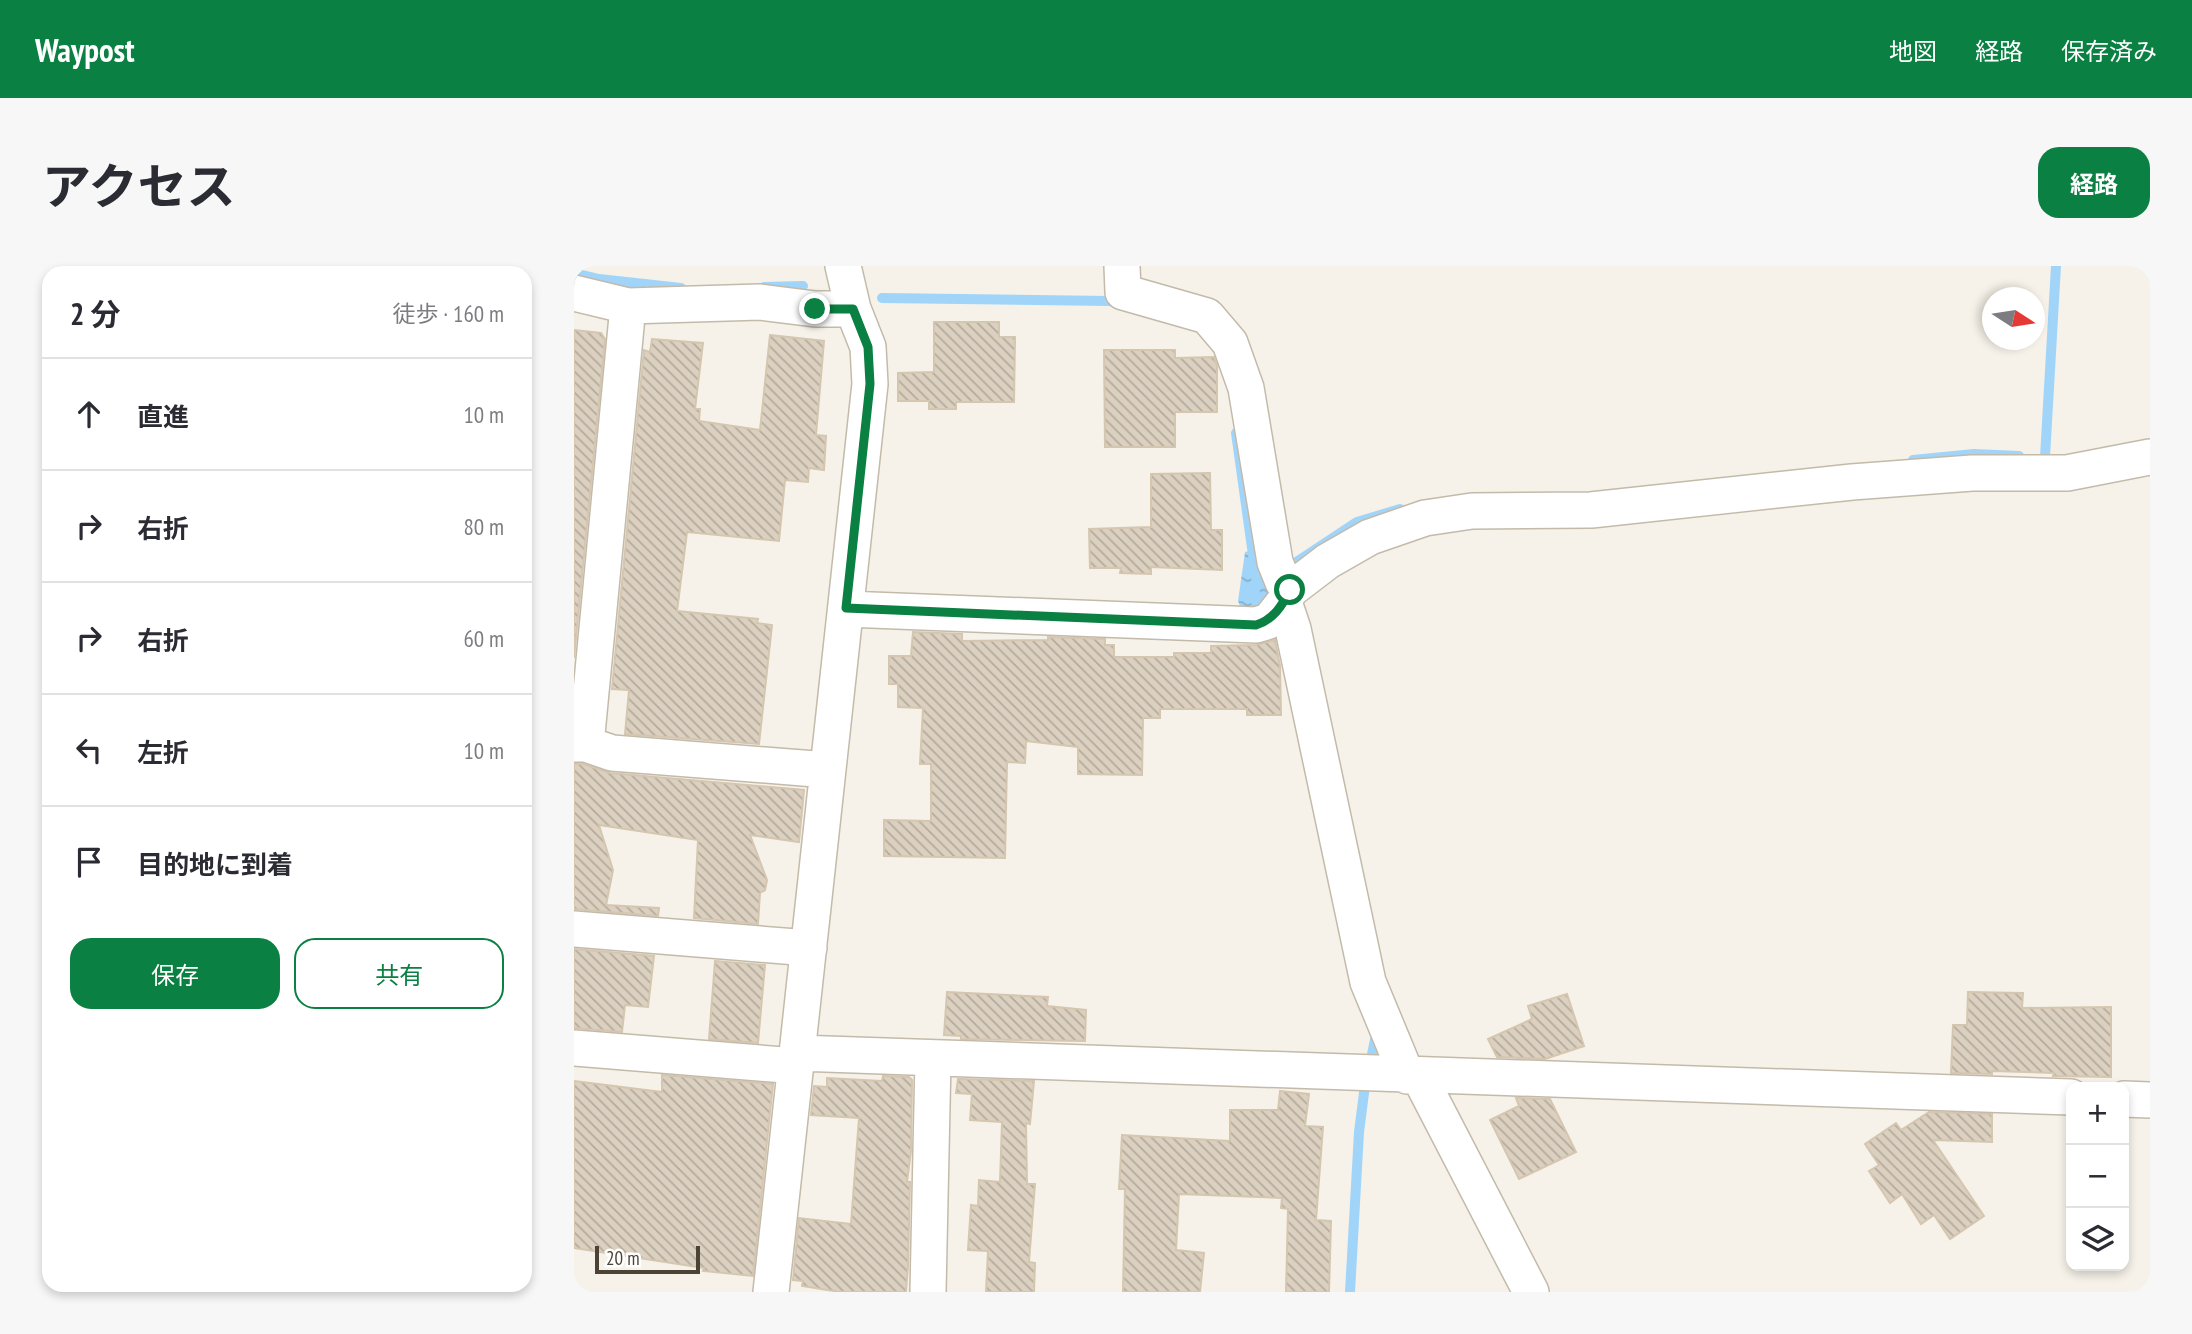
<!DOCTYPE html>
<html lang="ja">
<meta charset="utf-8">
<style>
:root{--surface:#fff;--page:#f7f7f7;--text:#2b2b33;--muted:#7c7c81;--line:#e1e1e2;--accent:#0b8043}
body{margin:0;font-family:"PT Sans Narrow","Noto Sans JP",sans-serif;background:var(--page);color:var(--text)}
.controls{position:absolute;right:21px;bottom:21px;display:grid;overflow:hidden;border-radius:14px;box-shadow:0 4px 10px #0003}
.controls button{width:63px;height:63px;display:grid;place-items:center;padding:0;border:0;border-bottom:2px solid var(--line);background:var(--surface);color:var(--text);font:35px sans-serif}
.compass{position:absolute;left:1408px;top:21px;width:63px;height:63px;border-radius:50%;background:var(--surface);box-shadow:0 4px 10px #0003;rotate:102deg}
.scale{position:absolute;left:21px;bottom:18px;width:105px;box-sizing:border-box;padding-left:7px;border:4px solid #4b4336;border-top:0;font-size:19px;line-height:24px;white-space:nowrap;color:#4b4336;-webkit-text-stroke:5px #fff;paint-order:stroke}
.stop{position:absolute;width:21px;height:21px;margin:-16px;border:5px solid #0b8043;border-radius:50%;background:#fff}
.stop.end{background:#0b8043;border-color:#fff;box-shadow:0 2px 7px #0008}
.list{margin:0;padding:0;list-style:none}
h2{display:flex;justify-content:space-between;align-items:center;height:91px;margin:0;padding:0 28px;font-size:30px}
h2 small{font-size:23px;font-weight:400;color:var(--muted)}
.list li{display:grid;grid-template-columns:46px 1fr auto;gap:21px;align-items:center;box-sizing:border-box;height:112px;padding:0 28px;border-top:2px solid var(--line)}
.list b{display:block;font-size:26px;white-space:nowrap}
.list em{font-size:23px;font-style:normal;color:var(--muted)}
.actions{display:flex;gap:14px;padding:21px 28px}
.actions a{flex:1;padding:16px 0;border:2px solid var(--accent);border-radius:21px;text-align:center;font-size:24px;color:var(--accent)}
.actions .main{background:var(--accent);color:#fff}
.icon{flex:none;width:38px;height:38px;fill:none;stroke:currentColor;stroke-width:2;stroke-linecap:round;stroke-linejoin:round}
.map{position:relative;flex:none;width:1576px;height:1026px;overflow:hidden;border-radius:21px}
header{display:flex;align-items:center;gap:42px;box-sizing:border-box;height:98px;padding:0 35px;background:var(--accent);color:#fff}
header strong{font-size:33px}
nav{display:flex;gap:38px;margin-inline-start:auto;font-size:24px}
.intro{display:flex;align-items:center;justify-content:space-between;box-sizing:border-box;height:168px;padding:0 42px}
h1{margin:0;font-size:49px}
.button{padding:18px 32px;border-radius:21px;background:var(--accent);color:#fff;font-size:24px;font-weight:700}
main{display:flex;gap:42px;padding:0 42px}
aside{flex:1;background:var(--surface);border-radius:21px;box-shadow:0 4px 10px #0003}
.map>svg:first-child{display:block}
.water{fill:url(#water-ripples)}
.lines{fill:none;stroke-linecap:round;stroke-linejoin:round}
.stream{stroke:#a0d5f9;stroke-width:10}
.building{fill:url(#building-back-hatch);stroke:#d5c6af;stroke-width:2}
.minor-casing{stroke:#c3baaa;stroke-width:38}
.minor{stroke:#fff;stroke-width:35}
.route{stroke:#0b8043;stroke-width:9}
</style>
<header>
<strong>Waypost</strong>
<nav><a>地図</a><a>経路</a><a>保存済み</a></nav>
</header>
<div class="intro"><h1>アクセス</h1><a class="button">経路</a></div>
<main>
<aside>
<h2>2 分<small>徒歩 · 160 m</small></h2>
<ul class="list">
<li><svg class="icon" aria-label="ahead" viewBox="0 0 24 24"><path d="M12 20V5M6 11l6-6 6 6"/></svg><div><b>直進</b></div><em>10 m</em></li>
<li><svg class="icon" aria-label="right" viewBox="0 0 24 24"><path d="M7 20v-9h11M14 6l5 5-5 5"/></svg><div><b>右折</b></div><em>80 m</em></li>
<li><svg class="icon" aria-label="right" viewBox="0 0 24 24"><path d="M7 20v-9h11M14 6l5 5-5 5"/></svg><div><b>右折</b></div><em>60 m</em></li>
<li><svg class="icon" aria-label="left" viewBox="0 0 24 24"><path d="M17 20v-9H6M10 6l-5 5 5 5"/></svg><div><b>左折</b></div><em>10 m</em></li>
<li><svg class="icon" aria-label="arrive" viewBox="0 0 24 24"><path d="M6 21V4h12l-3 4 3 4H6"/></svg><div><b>目的地に到着</b></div></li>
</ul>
<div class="actions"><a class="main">保存</a><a>共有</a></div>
</aside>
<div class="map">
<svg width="1576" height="1026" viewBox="0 0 1576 1026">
<defs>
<pattern id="water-ripples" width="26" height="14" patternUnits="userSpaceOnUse" patternTransform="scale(1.75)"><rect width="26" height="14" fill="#a0d5f9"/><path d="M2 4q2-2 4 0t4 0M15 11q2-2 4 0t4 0" fill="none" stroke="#84aeca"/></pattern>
<pattern id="building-back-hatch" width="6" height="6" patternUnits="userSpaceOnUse" patternTransform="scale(1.75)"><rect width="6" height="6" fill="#dcd1c0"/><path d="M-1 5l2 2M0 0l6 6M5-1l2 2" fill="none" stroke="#b4ab9d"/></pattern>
</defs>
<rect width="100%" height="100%" fill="#f6f2e9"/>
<!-- water -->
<path class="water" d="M686,283l18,42 -15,20 -20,2 -5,-12 7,-49z"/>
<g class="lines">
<!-- stream -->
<path class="stream" d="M0,7l25,6 82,9
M190,21l39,-1
M308,32l227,3 11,3
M662,167l18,129
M1471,191l11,-191
M1339,194l61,-6 45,2
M709,305l74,-49 43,-13
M776,1026l9,-160 5,-39 13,-63"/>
</g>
<!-- building -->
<path class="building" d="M360,56h65v15h16l-1,65h-58v7h-27v-8h-31v-28l36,-1z
M0,64l27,3 4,6 -31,319z
M196,69l54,6 -8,94 10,1 -2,34 -15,-2 -1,14 -23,-2 -6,61 -92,-9 -10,79 81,8 -1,4 15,2 -13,119 -134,-10 4,-44 -17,-1 32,-339 6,2 2,-13 51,4 -8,66h5l-1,12 61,9z
M530,84h71v8l39,-1 3,9v46h-42v35h-70z
M636,207l1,57h11v40l-71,-3v7l-31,-1 1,-5h-31l-1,-39 62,-2v-53z
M339,366l49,2v7l86,-1v-3l57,2v6h9v12h60v-4h37v-7l45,-1 19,-5 5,26 1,49h-34v-6h-87v9h-17l-1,57 -64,-1v-27l-52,-6 -1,22 -18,-1 -2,96 -121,-2v-36l47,1v-57h-11l3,-56 -25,-1v-23h-9v-28h22z
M0,498h9l27,9 194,17 -5,52 -49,-7 17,45 -2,10 -5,3 -2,31 -64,-6 4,-78 -99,-15 14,45 -7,35 53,3 -1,8 -84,-7z
M0,683l80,7 -6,51 -23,-2 -3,27 -48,-4z
M141,695l50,4 -7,78 -49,-4z
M373,726l101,5 -1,9 39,4 -1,31 -124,-2v-3l-17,-1z
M1394,726l55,1 -1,15 89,-1v70l-58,-1 1,-3 -62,-2v3l-41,-1 2,-48h14z
M993,728l17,52 -39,13 -48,-2 -9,-18 44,-20 -4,-13z
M88,809l111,9 -20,192 -50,-5 1,-3 -130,-20v-167l88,11z
M309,810l26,1 3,3 -1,71 -4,31h3l-2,84 -2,26h-66l-38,-6 1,-5 -10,-1 6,-62 52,6 8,-106 -48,-3 3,-29 13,1v-9l55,3z
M384,813l76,2 -4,43 -4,-1 1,61h8l-6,78 6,1 -1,29h-48l2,-41 -20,-1 3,-45 7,1 1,-26 21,2 2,-60 -32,-2 2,-26 -16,-1z
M706,825l29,3 -4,32 18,1 -7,93 15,1 -2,71h-43l2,-83 -7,-1 1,-10 -103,-4 -3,56 28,3 -4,39h-77l2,-103h-6l3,-54 108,6v-31h48z
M942,832l34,1 26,53 -57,27 -29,-59 29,-14z
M1355,846l63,2v28l-59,-2 51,76 -34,23 -16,-24 -13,9 -19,-30 -12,9 -21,-32 10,-6 -14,-21 31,-21 5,7z"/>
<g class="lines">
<defs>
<path id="minor" d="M548,0l1,26 84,24 23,27 16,45 29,174 8,20 7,8 -6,12 9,27 75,353 39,94
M0,27l54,13 -42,438h-12
M54,40l132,-4 55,7h38
M716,324l38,-29 42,-24 55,-19 47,-7 119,-1 261,-28 120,-9h95l83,-16
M272,343l410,16 13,-4 15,-19
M12,478l26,9 216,17
M0,663l235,19
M0,782l222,18
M223,787l1274,44
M845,810l112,216
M1550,833l26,1
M197,1026l99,-908 -2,-37 -15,-38 -10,-43
M354,1026l5,-233"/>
</defs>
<!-- minor casing -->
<use href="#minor" class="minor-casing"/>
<!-- minor -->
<use href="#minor" class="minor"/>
</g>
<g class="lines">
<!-- route -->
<path class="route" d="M241,43h38l15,38 2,37 -24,224 410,17c17,-5 26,-19 34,-35"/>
</g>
</svg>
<div class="controls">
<button>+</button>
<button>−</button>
<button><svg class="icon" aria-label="layers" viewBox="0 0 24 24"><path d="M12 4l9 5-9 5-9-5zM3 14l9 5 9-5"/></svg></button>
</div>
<svg class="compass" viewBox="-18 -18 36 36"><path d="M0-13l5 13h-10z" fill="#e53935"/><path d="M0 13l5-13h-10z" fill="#7c7c81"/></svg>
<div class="scale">20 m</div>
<div class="stop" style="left:716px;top:324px"></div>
<div class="stop end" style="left:241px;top:43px"></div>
</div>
</main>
